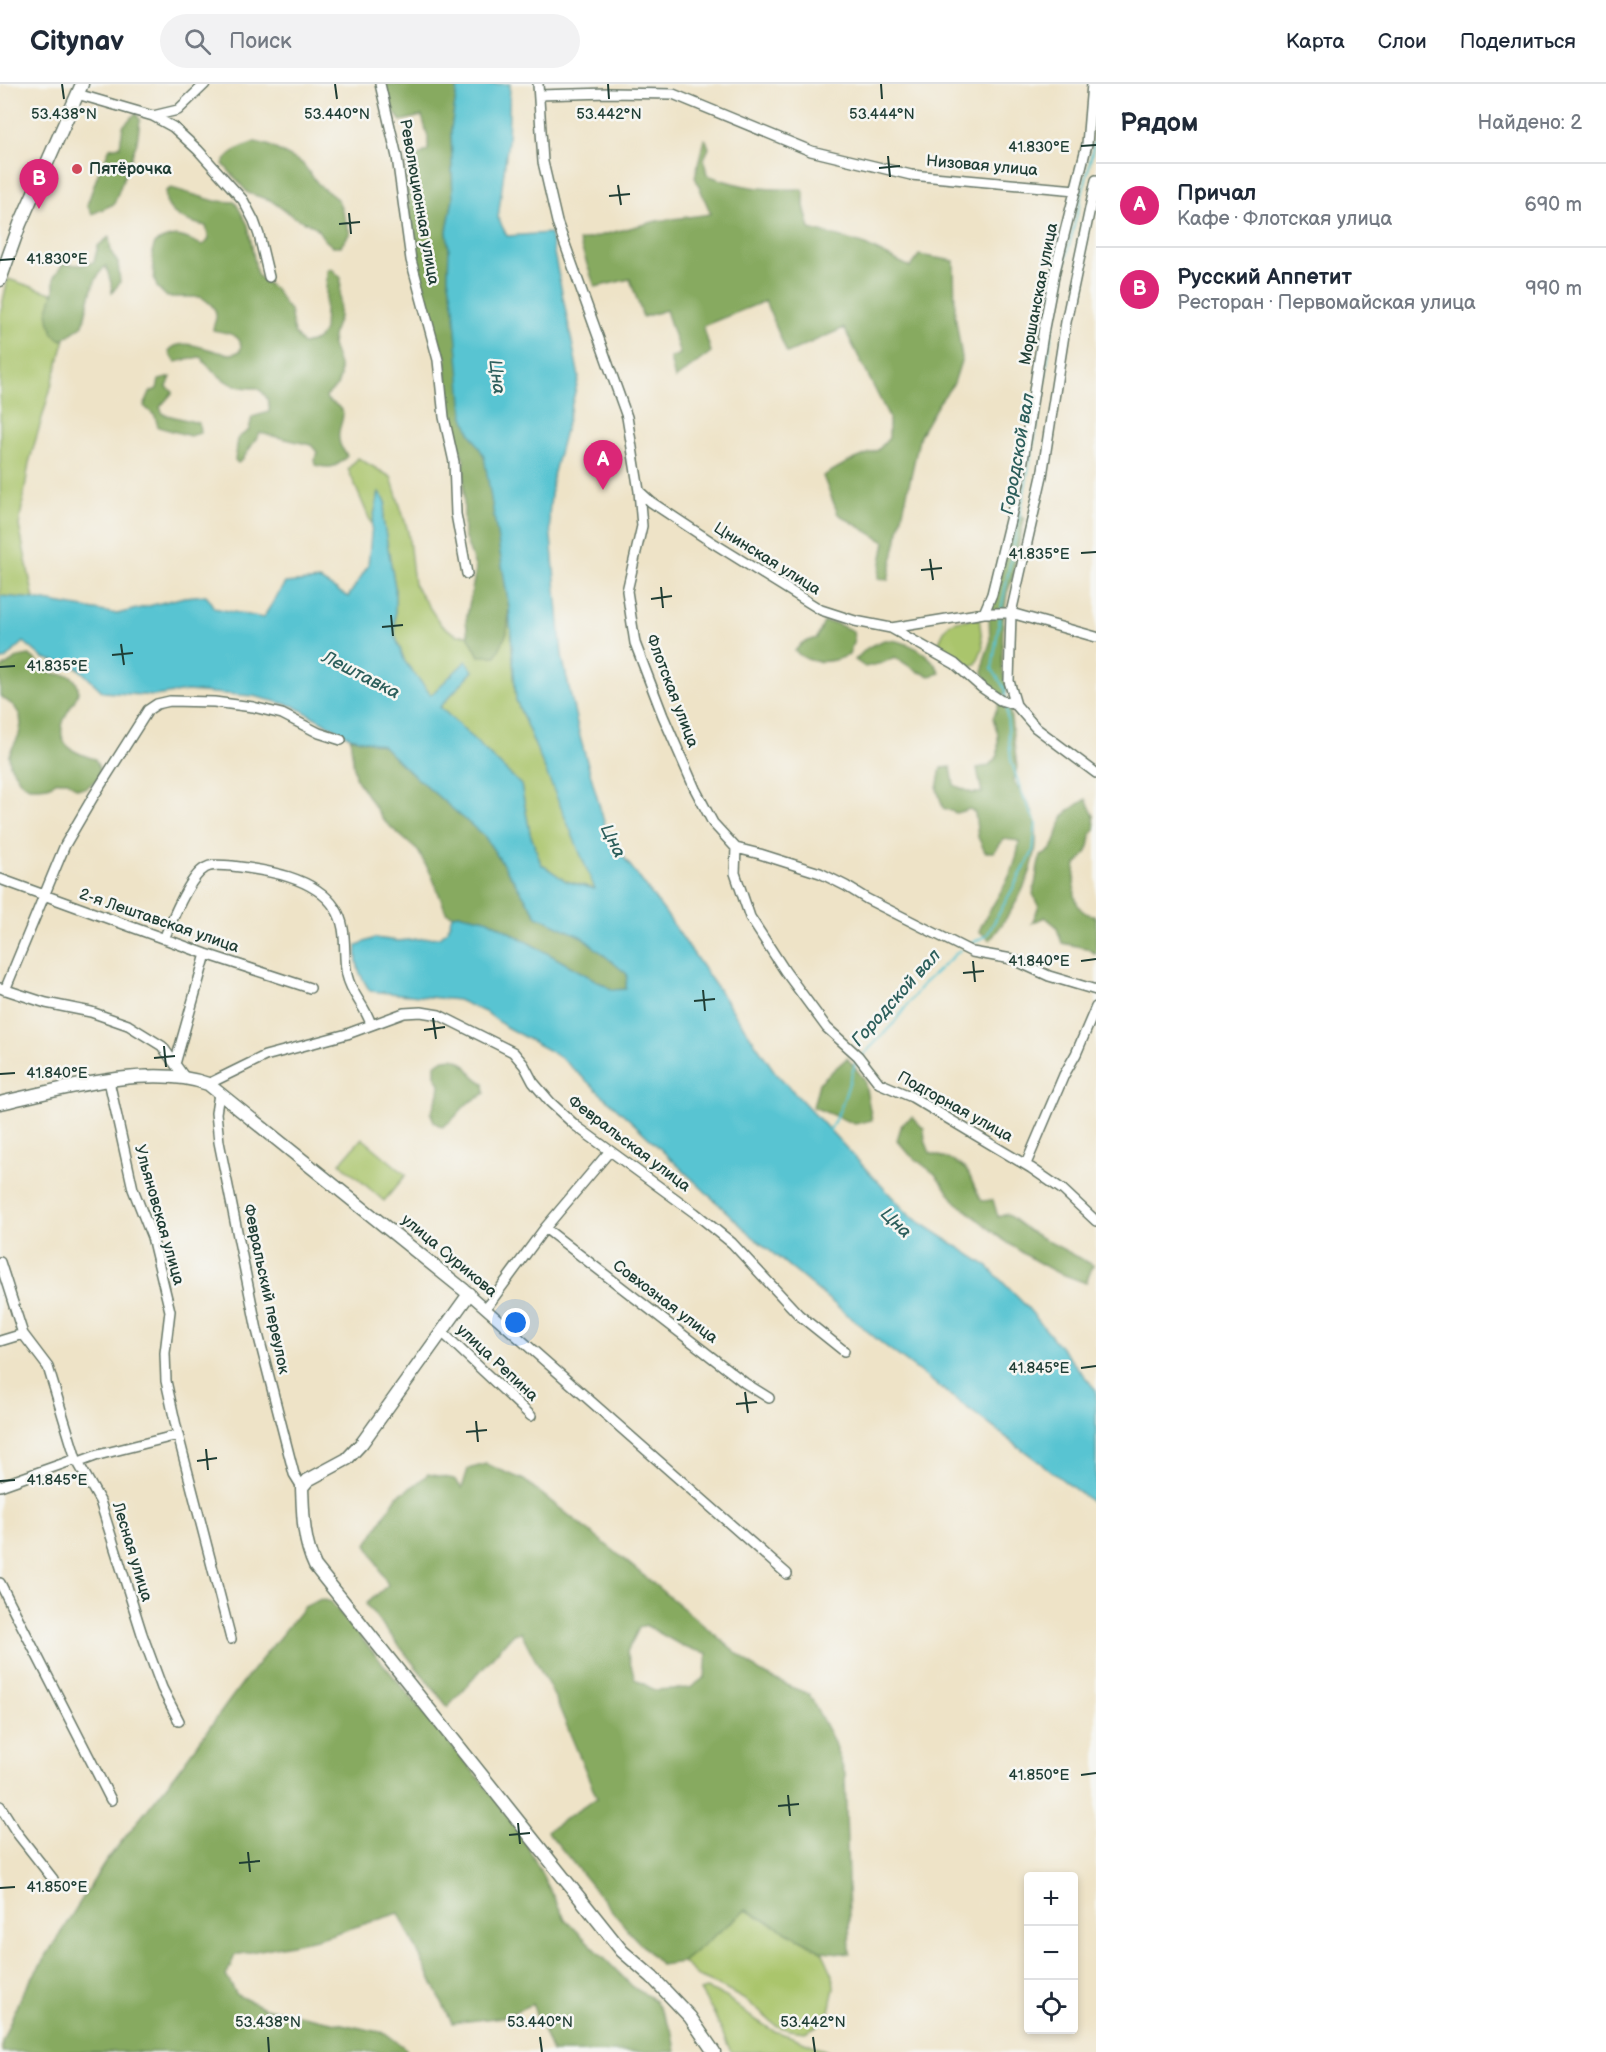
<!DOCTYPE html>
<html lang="ru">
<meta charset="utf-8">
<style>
:root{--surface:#fff;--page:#f2f2f3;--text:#1f2937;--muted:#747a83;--line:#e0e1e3;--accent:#db2777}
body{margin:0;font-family:"Balsamiq Sans",sans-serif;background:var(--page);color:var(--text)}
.controls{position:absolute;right:18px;bottom:18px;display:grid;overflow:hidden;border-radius:6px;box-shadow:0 3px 9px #0003}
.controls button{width:54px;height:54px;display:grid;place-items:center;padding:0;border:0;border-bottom:2px solid var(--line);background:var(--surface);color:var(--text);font:30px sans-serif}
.you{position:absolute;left:516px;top:1239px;width:21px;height:21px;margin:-15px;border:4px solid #fff;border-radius:50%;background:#1a73e8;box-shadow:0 0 0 9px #1a73e833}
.badge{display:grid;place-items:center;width:39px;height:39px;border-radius:50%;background:var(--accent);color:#fff;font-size:20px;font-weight:700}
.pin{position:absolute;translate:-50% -50px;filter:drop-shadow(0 2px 3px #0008)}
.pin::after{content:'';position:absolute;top:32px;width:21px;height:18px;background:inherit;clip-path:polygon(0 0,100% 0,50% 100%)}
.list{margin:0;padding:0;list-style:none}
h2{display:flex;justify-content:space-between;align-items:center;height:78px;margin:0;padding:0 24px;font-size:26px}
h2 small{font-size:20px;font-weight:400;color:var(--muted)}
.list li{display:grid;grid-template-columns:39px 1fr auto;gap:18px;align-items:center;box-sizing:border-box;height:84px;padding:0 24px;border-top:2px solid var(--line)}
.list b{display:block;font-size:22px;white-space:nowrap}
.list p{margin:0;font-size:20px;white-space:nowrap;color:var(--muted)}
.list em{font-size:20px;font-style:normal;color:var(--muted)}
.icon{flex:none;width:33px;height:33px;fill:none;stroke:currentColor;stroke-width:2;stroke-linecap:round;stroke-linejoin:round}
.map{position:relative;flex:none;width:1096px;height:1968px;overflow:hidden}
header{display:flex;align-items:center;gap:36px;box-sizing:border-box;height:84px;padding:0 30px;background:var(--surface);border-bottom:2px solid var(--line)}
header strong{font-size:28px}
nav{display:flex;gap:33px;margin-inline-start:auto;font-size:21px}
.search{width:420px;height:54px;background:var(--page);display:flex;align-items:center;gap:15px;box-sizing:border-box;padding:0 21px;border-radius:33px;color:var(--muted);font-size:22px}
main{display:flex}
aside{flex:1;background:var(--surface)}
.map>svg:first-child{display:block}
.green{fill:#aac56c;stroke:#648150;stroke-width:1.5}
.forest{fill:#87aa60;stroke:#53744a;stroke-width:1.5;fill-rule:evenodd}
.water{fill:#58c4d2;stroke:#3c8083;stroke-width:1.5}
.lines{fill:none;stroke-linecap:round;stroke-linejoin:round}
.stream{stroke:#58c4d2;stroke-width:2}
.street-casing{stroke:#677767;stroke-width:12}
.secondary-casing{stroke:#677767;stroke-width:15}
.street{stroke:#fff;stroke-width:9}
.secondary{stroke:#fff;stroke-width:12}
.ticks{fill:none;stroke:#1f3d34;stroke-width:2}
.poi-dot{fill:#d1495b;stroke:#f6f6f2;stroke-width:2}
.labels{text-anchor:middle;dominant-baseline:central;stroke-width:5;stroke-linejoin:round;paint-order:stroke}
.street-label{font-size:16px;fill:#1f3d34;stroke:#f6f6f2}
.poi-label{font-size:16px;font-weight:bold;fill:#1f3d34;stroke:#f6f6f2;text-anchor:start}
.water-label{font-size:18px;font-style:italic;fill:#2d5f5c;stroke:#f6f6f2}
.ticks-label{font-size:15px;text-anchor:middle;fill:#1f3d34;stroke:#f6f6f2;stroke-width:5;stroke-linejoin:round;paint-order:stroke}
</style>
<header>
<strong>Citynav</strong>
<div class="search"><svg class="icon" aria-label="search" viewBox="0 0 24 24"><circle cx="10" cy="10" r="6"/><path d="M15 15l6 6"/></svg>Поиск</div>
<nav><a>Карта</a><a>Слои</a><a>Поделиться</a></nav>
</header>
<main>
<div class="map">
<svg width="1096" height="1968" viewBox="0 0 1096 1968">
<rect width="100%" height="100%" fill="#f6f6f2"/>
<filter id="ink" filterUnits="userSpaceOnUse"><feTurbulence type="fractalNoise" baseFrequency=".0167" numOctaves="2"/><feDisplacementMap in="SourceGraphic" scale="12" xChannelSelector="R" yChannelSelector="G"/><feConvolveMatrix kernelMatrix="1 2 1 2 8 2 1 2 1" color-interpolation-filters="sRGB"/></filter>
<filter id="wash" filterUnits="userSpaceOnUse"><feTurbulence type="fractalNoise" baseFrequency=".008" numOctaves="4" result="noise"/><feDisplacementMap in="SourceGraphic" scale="24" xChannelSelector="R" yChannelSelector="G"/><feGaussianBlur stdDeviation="1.35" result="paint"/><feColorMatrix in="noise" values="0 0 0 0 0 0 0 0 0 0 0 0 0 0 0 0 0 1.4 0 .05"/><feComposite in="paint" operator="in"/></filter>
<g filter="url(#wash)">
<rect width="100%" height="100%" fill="#eee3c7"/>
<!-- green -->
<path class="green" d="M8,195l68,22 -47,162 -10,63 15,73 -34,-3v-282z
M358,374l33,19 17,54 6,53 27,41 16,10h11l11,21 28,-23 2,-26 7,93 80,189 -30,-8 -25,-17 -11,-31 -9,-48 -81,-78 33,-36 -8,-9 -34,33 -26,-33 -10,-27v-48l-12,-67 3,-18 -7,-9 -7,32 -24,-56z
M979,534l4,29 -7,17 -8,3 -30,-22c10,-28 13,-23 41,-27z
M362,1054l44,37 -22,26 -44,-38z
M746,1826l76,41 11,24 1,13 -6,28 -11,10 -12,6 -17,-2 -13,-5 -28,-24 -24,-13 -23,-10 -18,-16z
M706,1905l20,8 25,20 21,13 23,8 34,14h-98l-17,-38 -14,-23z"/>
<!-- forest -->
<path class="forest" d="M387,0h71l-7,45 2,70 -6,31 2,20 -1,27 6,30 16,125 14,23 25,152 -2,26 -11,23h-17l-11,-21 -2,-14 10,-52 -12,-34v-74l-17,-52 -1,-51 -17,-41 -13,-52 -10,-81 1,-22 21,-12v-13l-6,-21 -21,5c-10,-12 -14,-22 -14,-37z
M136,29l4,7 -3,22 -23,62 -22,10 -5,-9 11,-31 12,-26 10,-2 3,-20z
M704,55l2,1 3,8 -5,11 3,16c36,13 55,15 93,14l4,3v14l6,23 53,15 47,23 9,-12 35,6 1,53 7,44 -8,25 -16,21 -18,31 -32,145 -10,-2 7,-36 -47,-28 -15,-38 25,-14 30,-12 11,-12v-21l-45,-89 -57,25 -22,-52 -62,25 8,26 -36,27 -5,-21 10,-4 -14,-44 -23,7 -13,-38 -35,8 -16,-46 78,-20 54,-7 -16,-37z
M255,58l13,3 34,18 17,22 19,15 12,33 -9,13h-9l-8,-7 -8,-12 -22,-10 -24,-17 -22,-7 -25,-29c6,-13 19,-17 32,-22z
M171,104l44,13 20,1 13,23 9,50 20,16 7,13 6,6 4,23 9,11c11,-2 16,-4 21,-14l3,-59 4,-3 10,10 -2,39 -5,14 -2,14 8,23v9l-3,9 -11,10 1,4c31,14 6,22 13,44 1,5 6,8 7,12 -10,12 -18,13 -32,9l-1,-5 4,-7 -7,-8 -51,-12 -18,27 -4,3 -3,-3 3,-22 11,-8 3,-13 17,-5c2,-10 -4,-18 -11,-24 -27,1 -36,-8 -54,-26l-1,-4 -4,-1 -23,5 -6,-7 -1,-4c12,-17 45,3 61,3 2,0 8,-2 10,-3 5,-17 -14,-18 -27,-21 0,-6 4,-9 3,-15 0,-8 -9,-15 -16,-18h-33l-10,-10 -3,-9 -2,-26 3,-9c21,-11 26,-7 47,2l4,-2 3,-4 -3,-13c-19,-4 -44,-12 -40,-35z
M109,153l2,15 7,11 2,19 -8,11 -1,-10 -5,-17c-15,12 -18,41 -23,59l-21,15 -9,-6 -6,-21 7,-22v-14l9,-13 19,1 12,-3 4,-16z
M171,293l-4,10 6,5 -13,15 3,7 36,9 1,10 -10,3 -32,-9 -3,-11 -11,-10 6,-14 7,-3 2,-9z
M1016,432l8,2 -2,12 -6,25 -2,19 -7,19 -4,28 -1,47 6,21 -6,7 -10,-8 -9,-15 1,-13 6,-17 -1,-30z
M824,538l11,1 18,8 1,8 -5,16c-19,8 -39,11 -54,-4l7,-8 15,-5z
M884,556c21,-1 48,13 56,33l-10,3 -13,-5 -22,-14 -13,6 -17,4 -10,-7 12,-12z
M29,571c9,5 14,16 23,18 5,2 13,1 19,3 5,5 8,9 7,16 -1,7 -8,15 -11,21 -15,29 3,39 28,46l4,9v10l-13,10h-10l-8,-7h-10l-10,5 -9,1h-10l-8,-5 -11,-17 -1,-10 10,-20 2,-10 -1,-10 -6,-9 -14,-10v-27l19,-12z
M999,620l10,1 1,5 7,57 -3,14c6,11 17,24 20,36 11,43 -18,91 -44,123l-11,-9c13,-30 38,-55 40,-90l-15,-2 -10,13h-9l-7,-15 -3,-24 -5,-4 -14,4 -13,-5 -6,-19 4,-21 10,-1 3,18 18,8h10l-5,-25 11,-2 10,-10v-21l-5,-17z
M350,653l32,8 20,20 83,72 52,79 45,20 45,38 -1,15 -13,1 -127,-71 -25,-5 -9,1 -6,-3 -14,-36 -14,-25 -34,-30 -29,-44z
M1086,715l8,17 1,14 -4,4c-1,14 -4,21 -15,30 -2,13 -5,38 7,47 3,3 9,4 13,6v37l-10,-6 -24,-5 -6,-17 -11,-9 -13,6 7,-17 -6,-12c4,-13 3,-26 8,-38 20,-7 13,-28 25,-43 5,-5 14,-9 20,-14z
M453,974c18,6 14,17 31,25l1,10c-6,6 -11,6 -17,10 -10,8 -11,16 -26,24l-8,-5 -3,-9 8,-19 1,-10 -5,-9v-10l9,-6z
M847,974l17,21 8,41 -17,4 -42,-17 6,-24z
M912,1033l12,12 1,11 5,13c12,4 32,9 39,21 4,10 7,18 13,27l11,-1 5,17 9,-3 22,17 64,34 -7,18 -32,-12 -25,-14 -27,-18 -47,-38 -20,-27 -25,-19 -13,-15 5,-16z
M486,1380l38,16 90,71 146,121 31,15 18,7 24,46 12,34 5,180 -28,-3 -76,-41 -64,52 -21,3 -30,-31 -84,-103 50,-33 -41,-98 -35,-68 -8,2 -65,73 -82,-103 22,-19 -21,-41 30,-48 18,-11 13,-11 26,5 8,9 6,-19zM645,1541l41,23 21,5 -2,24 -15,11 -36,2 -19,-11 -8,-27 12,-24z
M321,1515l10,3 152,181 37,49 45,87 69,69 21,12 18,33 3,19h-124l-20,-48 -29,13 -51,6 -53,-110 -82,26 -82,16 -9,21 11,19 27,13 121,25 21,16 1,3h-405v-10l18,-45 86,-136 68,-85 69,-94 61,-75z"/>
<!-- water -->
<path class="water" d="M458,0h52l-2,56 -10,78 9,18 43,-3 29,144 -26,99 -4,39 13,141 18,81 28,99 56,75 111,161 135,144 76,49 41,42 69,83v115l-212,-160 -132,-109 -120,-114 -73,-66 -53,-29 -19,-14 -29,-13 -88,-9c-11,-17 -15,-26 -13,-46l18,-7 23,3 41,-4 8,-6 5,-16 9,-1 25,5 127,71 13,-1 1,-15 -45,-37 -45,-21 -52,-79 -83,-72 -20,-20 -32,-8 -56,-31 -41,-10 -66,-5 -33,5 -51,-4 -25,-24 -35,-10 -19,-16 -20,18h-4v-64l34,3 83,15 67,-17 22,-2 8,13 49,10 22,-35 35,-3 28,17 20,-31 4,-41 7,-33 7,10 -3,18 12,67v48l10,27 26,33 35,-34 7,10 -33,36 81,78 9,48 11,31 25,17 29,8 -79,-189 -7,-93 -25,-151 -14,-24 -7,-18 -9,-107 -6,-30 1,-27 -2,-19 6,-32 -2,-70z"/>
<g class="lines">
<!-- stream -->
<path class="stream" d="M1001,526l39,-200 18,-121 31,-122 7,-36
M1000,532l-8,53 13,20 1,10
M967,862l20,-11 46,-83 3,-29 -15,-32 -10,-31 -5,-55
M862,972l32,-33 29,-39 37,-34
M829,1048l13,-27 13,-41 3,-3"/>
</g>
</g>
<g filter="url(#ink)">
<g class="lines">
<defs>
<path id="street" d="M380,0l17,73 14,103 27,100 6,57 10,45 2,52 11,60
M538,0l5,78 14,60 70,195 12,74 3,35 -15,65 8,52 28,73 32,73 18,34 23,25 24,6 60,19 26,13 21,13 105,53 40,7 37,17 47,14
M77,10l76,22 20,11 25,23 45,50 11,21 5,14 10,42
M539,11l70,-2 64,1 138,57 100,24 165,15
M153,32l25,-6 27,-26
M639,407l12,11 59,39 111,69 34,11 36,7 64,36 26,23 19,13 16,5 20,23 60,45
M984,529l8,-19 28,-115 24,-151 11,-57 32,-127 5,-60
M891,544l93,-15h27l85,24
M1016,621l-7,-24 2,-68 31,-137 24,-154 30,-142
M736,764l-1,25 15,44 35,54 42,57 31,28 21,27 33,14 119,71 32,22 33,31
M0,795l206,75 104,34
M164,855c7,-17 25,-62 41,-71 8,-5 18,-2 27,-2 34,4 83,11 103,42 14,21 7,45 12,67 4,19 18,31 24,49
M0,904l46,15 45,9 37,13 34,21 23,32
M5,906l60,-145 28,-48 55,-87 9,-6 13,-3 44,1 39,5 29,7 37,19 22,7
M175,980l31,-110
M109,997l24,108 19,48 18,74 -5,42 1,28 12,54 53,204
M208,1000l57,-28 82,-22 57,-21 17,-1 18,3 74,37 11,13 9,17 17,20 26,24 119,87 37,30 67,72 45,36
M219,1010l-3,19 3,29 38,188 37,144 8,13
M1026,1080l38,-89 12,-21 20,-47
M545,1144l200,155 24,15
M0,1178l23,72 25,33 28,92 24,42 42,133 20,54 17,33
M469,1210l318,280
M486,1224l59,-80 64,-76
M442,1248l89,84
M0,1257l23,-7
M79,1378l19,-7 80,-20
M0,1402l76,-27
M0,1499l111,217
M0,1722l17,27 36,46"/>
<path id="secondary" d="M0,196l20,-56 62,-140
M0,1019c58,-13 150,-40 208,-19l261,210 -107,149 -15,16 -39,21 -6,7c1,27 1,54 13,79l307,385 30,26 38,40 24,35"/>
</defs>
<!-- street casing -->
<use href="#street" class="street-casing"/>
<!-- secondary casing -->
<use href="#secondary" class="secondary-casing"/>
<!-- street -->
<use href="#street" class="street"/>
<!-- secondary -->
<use href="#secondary" class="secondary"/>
</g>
</g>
<!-- ticks -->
<path class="ticks" d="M62,0l2,15M335,0l2,15M608,0l1,15M881,0l1,15M1081,62l15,-1M888,72l2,21M879,84l21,-2M618,101l3,20M609,112l21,-2M349,129l2,21M339,140l21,-2M0,176l15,-1M1081,469l15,-1M930,475l3,21M921,486l21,-2M661,503l2,21M651,515l21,-3M391,531l2,21M382,543l21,-2M121,560l3,21M112,571l21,-2M0,583l15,-1M973,877l2,21M1081,877l15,-2M963,889l21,-2M703,906l2,21M694,917l21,-2M433,934l3,21M424,946l21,-3M164,962l2,21M154,974l21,-2M0,990l15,-1M1081,1284l15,-2M745,1308l3,21M736,1320l21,-2M476,1337l2,21M466,1348l21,-2M206,1365l2,21M197,1377l20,-3M0,1397l15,-1M1081,1691l15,-2M788,1711l2,21M778,1722l21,-2M518,1739l2,21M509,1751l21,-2M248,1768l2,20M239,1779l21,-2M0,1804l15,-1M268,1953l1,15M540,1953l2,15M813,1953l2,15"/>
<!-- markers -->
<circle class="poi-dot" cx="77" cy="85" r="6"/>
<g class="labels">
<!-- street labels -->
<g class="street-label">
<text transform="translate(982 82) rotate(5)">Низовая улица</text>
<text transform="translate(419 118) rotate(80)">Революционная улица</text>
<text transform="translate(1039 210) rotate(-79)">Моршанская улица</text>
<text transform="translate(767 475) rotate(32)">Цнинская улица</text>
<text transform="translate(672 607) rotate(69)">Флотская улица</text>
<text transform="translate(159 837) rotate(19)">2-я Лештавская улица</text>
<text transform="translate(955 1023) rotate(29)">Подгорная улица</text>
<text transform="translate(629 1060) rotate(37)">Февральская улица</text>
<text transform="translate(159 1131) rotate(74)">Ульяновская улица</text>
<text transform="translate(449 1172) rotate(40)">улица Сурикова</text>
<text transform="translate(266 1205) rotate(78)">Февральский переулок</text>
<text transform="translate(665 1218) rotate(37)">Совхозная улица</text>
<text transform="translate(497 1279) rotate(43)">улица Репина</text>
<text transform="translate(132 1468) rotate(73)">Лесная улица</text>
</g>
<!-- poi labels -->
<g class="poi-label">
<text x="89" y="85">Пятёрочка</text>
</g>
<!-- water labels -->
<g class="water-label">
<text transform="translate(497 293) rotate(82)">Цна</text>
<text transform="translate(1018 370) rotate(-80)">Городской вал</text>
<text transform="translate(361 591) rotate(27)">Лештавка</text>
<text transform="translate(613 757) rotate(63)">Цна</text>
<text transform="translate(896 914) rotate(-48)">Городской вал</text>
<text transform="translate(896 1139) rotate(44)">Цна</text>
</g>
</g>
<g class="ticks-label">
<text x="64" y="35">53.438°N</text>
<text x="337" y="35">53.440°N</text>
<text x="609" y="35">53.442°N</text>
<text x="882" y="35">53.444°N</text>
<text x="1039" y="68">41.830°E</text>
<text x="57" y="180">41.830°E</text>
<text x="1039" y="475">41.835°E</text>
<text x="57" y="587">41.835°E</text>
<text x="1039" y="882">41.840°E</text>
<text x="57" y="994">41.840°E</text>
<text x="1039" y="1289">41.845°E</text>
<text x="57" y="1401">41.845°E</text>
<text x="1039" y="1696">41.850°E</text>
<text x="57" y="1808">41.850°E</text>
<text x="268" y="1943">53.438°N</text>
<text x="540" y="1943">53.440°N</text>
<text x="813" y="1943">53.442°N</text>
</g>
</svg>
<div class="controls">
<button>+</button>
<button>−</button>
<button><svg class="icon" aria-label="locate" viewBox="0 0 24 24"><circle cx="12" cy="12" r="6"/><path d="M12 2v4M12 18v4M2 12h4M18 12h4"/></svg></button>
</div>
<div class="you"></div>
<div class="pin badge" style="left:603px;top:406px">A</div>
<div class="pin badge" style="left:39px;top:125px">B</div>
</div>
<aside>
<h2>Рядом<small>Найдено: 2</small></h2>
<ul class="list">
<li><span class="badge">A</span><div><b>Причал</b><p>Кафе · Флотская улица</p></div><em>690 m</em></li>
<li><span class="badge">B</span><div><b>Русский Аппетит</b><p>Ресторан · Первомайская улица</p></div><em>990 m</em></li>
</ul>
</aside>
</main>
